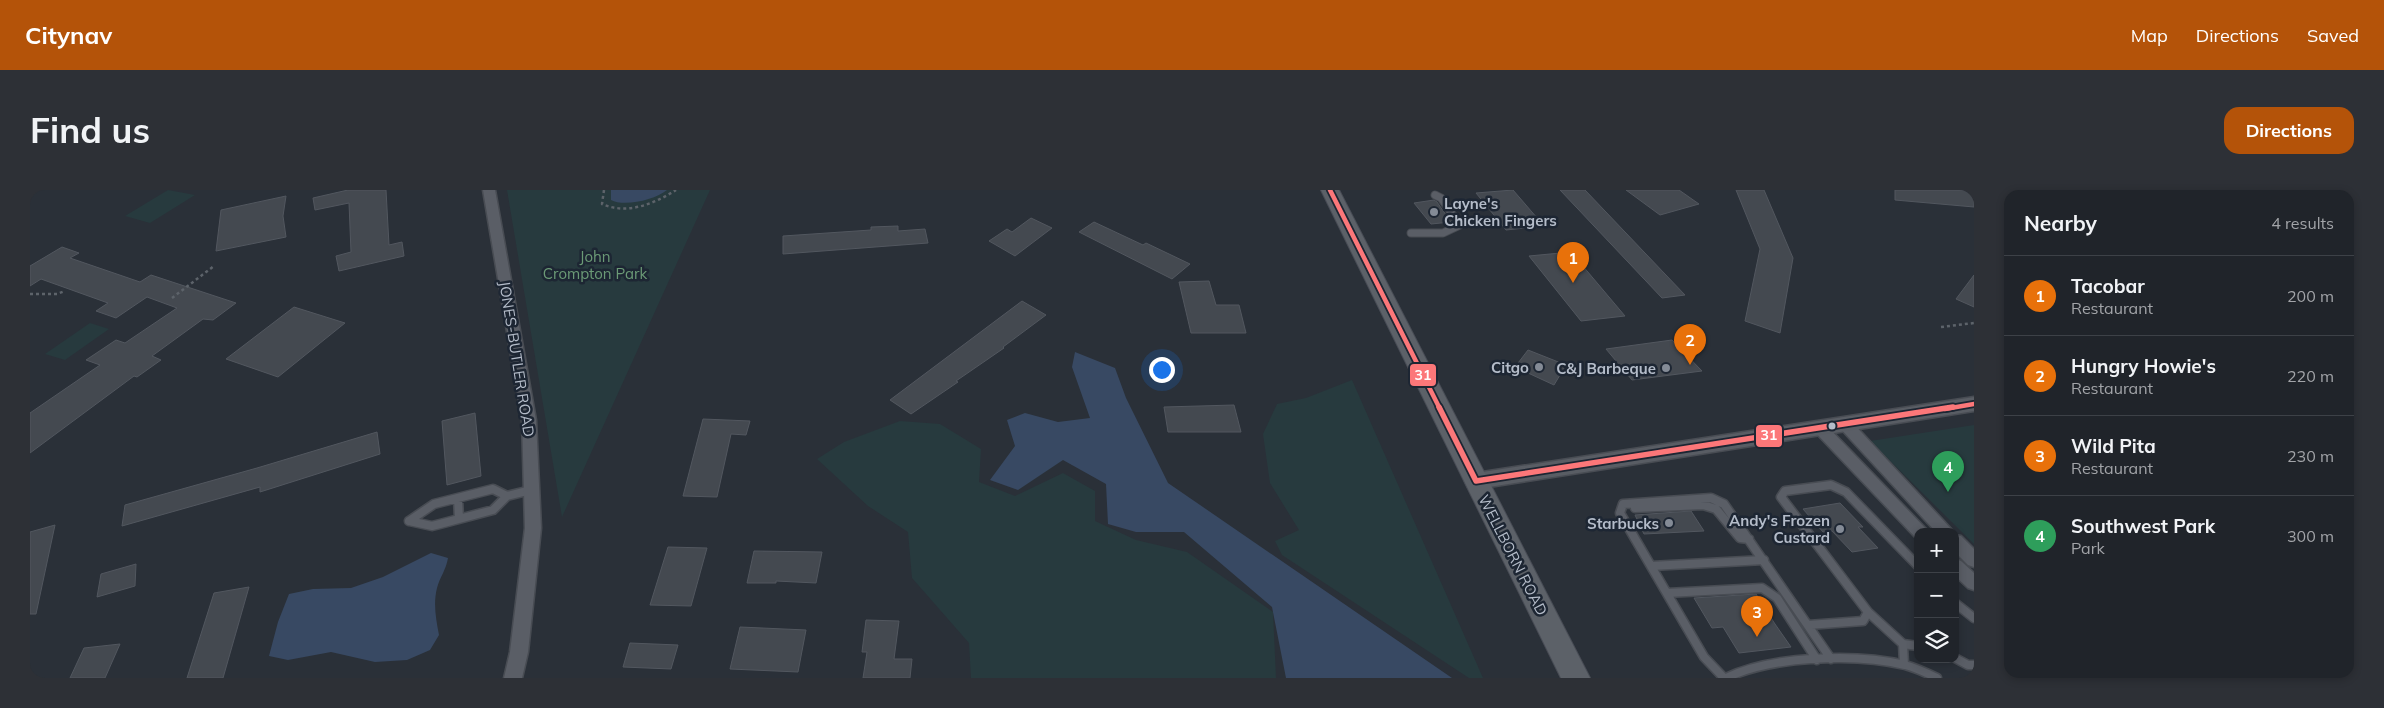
<!DOCTYPE html>
<meta charset="utf-8">
<style>
:root{--surface:#20242a;--page:#2d3036;--text:#f1f3f6;--muted:#a2a4a8;--line:#3d4147;--accent:#b45309}
body{margin:0;font-family:Mulish,sans-serif;background:var(--page);color:var(--text)}
.controls{position:absolute;right:15px;bottom:15px;display:grid;overflow:hidden;border-radius:10px;box-shadow:0 2px 8px #0003}
.controls button{width:45px;height:45px;display:grid;place-items:center;padding:0;border:0;border-bottom:1px solid var(--line);background:var(--surface);color:var(--text);font:25px sans-serif}
.you{position:absolute;left:1131px;top:179px;width:18px;height:18px;margin:-12px;border:4px solid #fff;border-radius:50%;background:#1a73e8;box-shadow:0 0 0 8px #1a73e833}
.badge{display:grid;place-items:center;width:32px;height:32px;border-radius:50%;background:var(--accent);color:#fff;font-size:16px;font-weight:700}
.pin{position:absolute;translate:-50% -41px;filter:drop-shadow(0 1px 2px #0008)}
.pin::after{content:'';position:absolute;top:26px;width:18px;height:15px;background:inherit;clip-path:polygon(0 0,100% 0,50% 100%)}
.list{margin:0;padding:0;list-style:none}
h2{display:flex;justify-content:space-between;align-items:center;height:65px;margin:0;padding:0 20px;font-size:21px}
h2 small{font-size:16px;font-weight:400;color:var(--muted)}
.list li{display:grid;grid-template-columns:32px 1fr auto;gap:15px;align-items:center;box-sizing:border-box;height:80px;padding:0 20px;border-top:1px solid var(--line)}
.list b{display:block;font-size:19px;white-space:nowrap}
.list p{margin:0;font-size:16px;white-space:nowrap;color:var(--muted)}
.list em{font-size:16px;font-style:normal;color:var(--muted)}
.icon{flex:none;width:28px;height:28px;fill:none;stroke:currentColor;stroke-width:2;stroke-linecap:round;stroke-linejoin:round}
.map{position:relative;flex:none;width:1944px;height:488px;overflow:hidden;border-radius:15px}
header{display:flex;align-items:center;gap:30px;box-sizing:border-box;height:70px;padding:0 25px;background:var(--accent);color:#fff}
header strong{font-size:24px}
nav{display:flex;gap:28px;margin-inline-start:auto;font-size:18px}
.intro{display:flex;align-items:center;justify-content:space-between;box-sizing:border-box;height:120px;padding:0 30px}
h1{margin:0;font-size:35px}
.button{padding:12px 22px;border-radius:15px;background:var(--accent);color:#fff;font-size:18px;font-weight:700}
main{display:flex;gap:30px;padding:0 30px}
aside{flex:1;background:var(--surface);border-radius:15px;box-shadow:0 2px 8px #0003}
.map>svg:first-child{display:block}
.green{fill:#273a3e}
.water{fill:#384963}
.building{fill:#444950;stroke:#52575f}
.lines{fill:none;stroke-linecap:round;stroke-linejoin:round}
.lane-far1-casing{stroke:#484c53;stroke-width:9}
.lane-casing{stroke:#484c53;stroke-width:11}
.street-casing{stroke:#484c53;stroke-width:3}
.secondary-casing{stroke:#484c53;stroke-width:3}
.primary-casing{stroke:#484c55;stroke-width:2}
.path{stroke:#5d636a;stroke-width:2.5;stroke-dasharray:3 3;stroke-linecap:butt}
.lane-far1{stroke:#5a5e66;stroke-width:7}
.lane{stroke:#5a5e66;stroke-width:8}
.street{fill:#5a5e66;fill-rule:evenodd}
.secondary{fill:#595d64;fill-rule:evenodd}
.primary{fill:#5c6168;fill-rule:evenodd}
.bus-1-far1-casing{stroke:#1d2633;stroke-width:8}
.bus-1-casing{stroke:#1d2633;stroke-width:9}
.bus-1-far1{stroke:#fc7779;stroke-width:4.5}
.bus-1{stroke:#fc7779;stroke-width:5.5}
.poi-dot{fill:#848b96;stroke:#1d2633;stroke-width:2}
.bus-dot{fill:#b4bcc9;stroke:#1d2633;stroke-width:2}
.labels{text-anchor:middle;dominant-baseline:central;stroke-width:5;stroke-linejoin:round;paint-order:stroke}
.poi-label{font-size:15px;font-weight:bold;fill:#b4bcc9;stroke:#1d2633;text-anchor:end}
.park-label{font-size:15px;fill:#6b9a76;stroke:#1d2633}
.street-label{font-size:15px;fill:#b4bcc9;stroke:#1d2633}
.line-badge{stroke:#1d2633;stroke-width:2}
.badge-label{font-size:14px;text-anchor:middle;font-weight:bold;fill:#fff}
</style>
<header>
<strong>Citynav</strong>
<nav><a>Map</a><a>Directions</a><a>Saved</a></nav>
</header>
<div class="intro"><h1>Find us</h1><a class="button">Directions</a></div>
<main>
<div class="map">
<svg width="1944" height="488" viewBox="0 0 1944 488">
<rect width="100%" height="100%" fill="#2a3038"/>
<!-- green -->
<path class="green" d="M138,0l27,5 -45,28 -25,-7z
M477,0h203l-148,327z
M60,133l19,6 -44,31 -20,-6z
M1322,190l131,298h-14l-187,-123 -7,-14 24,-11 -29,-47 -7,-49 14,-30 29,-6z
M870,231l40,3 41,25 -2,33 36,14 48,-23 32,18v30l41,19 51,12 86,60 3,66h-305l-2,-35 -57,-65 -4,-46 -40,-26 -51,-47 27,-17z
M1944,235v119l-104,-103z"/>
<!-- water -->
<path class="water" d="M581,0h56c-12,10 -43,17 -56,10z
M1045,162l40,16 11,30 42,85 284,195h-166l-14,-71 -88,-75h-48l-28,-8 -2,-40 -43,-24 -45,30 -28,-10 25,-34 -8,-26 18,-7 33,9 32,-4 -18,-51z
M401,363l17,5c-2,12 -8,19 -11,30 -4,16 -1,31 2,47l-9,15 -23,10 -32,2 -44,-10 -43,8 -19,-4 9,-34 11,-28 24,-5 38,-1 32,-11z"/>
<!-- building -->
<path class="building" d="M318,0h38l3,55 13,-3 2,14 -65,15 -3,-15 15,-4 -2,-49 -34,7 -2,-12z
M1483,0l31,36 -38,4 -30,-37z
M1530,0h25l100,105 -23,3z
M1596,0h53l20,14 -39,11z
M1706,0h28l29,68 -13,75 -35,-12 15,-72z
M1865,0h79v17l-79,-7z
M256,6l-3,20 3,21 -70,14 5,-41z
M1404,10l3,2 14,20 -20,2 -17,-21z
M1001,28l21,10 -37,28 -26,-15 18,-12 5,3z
M1064,32l49,23 3,-2 44,21 -18,15 -93,-47z
M868,36v5l27,-2 3,14 -145,11v-18l88,-6v-3z
M32,57l17,6 -9,5 70,24 11,-7 85,28 -23,17 -10,-1 -51,37 9,4 -24,17 -3,-1 -104,77v-40l70,-48 -14,-5 30,-20 9,3 52,-35 -30,-11 -31,21 -20,-7 12,-8 -67,-24 -11,7v-20z
M1541,62l54,64 -44,5 -52,-65z
M1944,85v32l-18,-8z
M1179,91l7,24h23l7,28h-55l-12,-51z
M992,111l24,14 -43,32 1,1 -48,33 2,1 -47,32 -21,-14z
M264,117l51,16 -67,54 -52,-18z
M1642,150l30,31 -70,9 -26,-31z
M1498,160l38,15 -12,20 -39,-18z
M1204,215l7,27h-73l-4,-25z
M445,223l6,63 -34,9 -5,-64z
M673,229l47,2 -4,14 -15,-1 -14,63 -34,-1z
M347,242l3,22 -120,38v-5l-138,39 3,-21 132,-37z
M1810,313l23,24h-5l20,21 -26,4 -20,-21 -9,1 -20,-23z
M1661,321l13,20 -60,3 -9,-19z
M25,335l-19,89h-6v-82z
M638,357l39,1 -16,58 -41,-1z
M724,361l68,1 -6,31 -40,-2v2h-29z
M106,374l-1,22 -38,11 4,-23z
M219,397l-26,91h-36l27,-85z
M1726,404l19,30 16,23 -52,6 -16,-26 -11,1 -18,-30z
M836,430l33,1 -5,38h18l-2,19h-47l4,-26h-5z
M710,437l66,3 -8,42 -68,-3z
M600,453l48,2 -7,24 -48,-2z
M90,454l-15,34h-35l14,-30z"/>
<g class="lines">
<defs>
<path id="lane-far1" d="M1381,43h32l17,-8 -19,-27 -6,-3"/>
<path id="lane" d="M428,308l1,21
M1605,318l68,-3 13,4 24,29 9,1
M379,331l23,5 8,-2 53,-14 14,-14 24,-6
M379,331l25,-17 59,-15 14,7
M1621,376l113,-6
M1637,403l95,-5 15,10 40,62
M1925,413l19,15
M1778,435l55,-4 5,-9
M1873,454l-35,-32 -87,-115 4,-6 46,-6 15,7 72,74
M1925,468l13,7h6
M1874,474l-1,-20 15,2
M1694,488l-20,-21 -84,-144 3,-9 88,-6 13,6 107,155
M1696,488c45,-22 130,-25 179,-13 11,3 22,8 32,13"/>
<path id="street" d="M453,0h12l41,230 5,108 -13,124 -6,26h-18l6,-26 15,-124 -3,-108z
M1815,229l5,1 104,112h-18l-96,-104 -2,-4 2,-4z
M1790,233l5,1 104,108h-11v5h-3l-100,-105 -2,-4 2,-4z
M1925,345l6,1 13,13v18l-6,-2 -13,-13z
M1925,369l6,2 13,12v17l-6,-2 -13,-12z"/>
<path id="secondary" d="M1944,207v14l-498,78 -8,-2 -3,-6 3,-6 8,-2z"/>
<path id="primary" d="M1291,0h18l251,488h-29z"/>
</defs>
<!-- lane-far1 casing -->
<use href="#lane-far1" class="lane-far1-casing"/>
<!-- lane casing -->
<use href="#lane" class="lane-casing"/>
<!-- street casing -->
<use href="#street" class="street-casing"/>
<!-- secondary casing -->
<use href="#secondary" class="secondary-casing"/>
<!-- primary casing -->
<use href="#primary" class="primary-casing"/>
<!-- path -->
<path class="path" d="M574,0l-2,14c25,11 52,0 74,-14
M0,104h27l8,-3
M142,108l42,-32
M1911,137l33,-4"/>
<!-- lane-far1 -->
<use href="#lane-far1" class="lane-far1"/>
<!-- lane -->
<use href="#lane" class="lane"/>
<!-- street -->
<use href="#street" class="street"/>
<!-- secondary -->
<use href="#secondary" class="secondary"/>
<!-- primary -->
<use href="#primary" class="primary"/>
<defs>
<path id="bus-1-far1" d="M1300,0l110,219
M1915,219l29,-5"/>
<path id="bus-1" d="M1409,217l37,74 477,-74"/>
</defs>
<!-- bus-1-far1 casing -->
<use href="#bus-1-far1" class="bus-1-far1-casing"/>
<!-- bus-1 casing -->
<use href="#bus-1" class="bus-1-casing"/>
<!-- bus-1-far1 -->
<use href="#bus-1-far1" class="bus-1-far1"/>
<!-- bus-1 -->
<use href="#bus-1" class="bus-1"/>
</g>
<!-- markers -->
<g class="poi-dot">
<circle cx="1404" cy="22" r="5"/>
<circle cx="1509" cy="177" r="5"/>
<circle cx="1636" cy="178" r="5"/>
<circle cx="1639" cy="333" r="5"/>
<circle cx="1810" cy="339" r="5"/>
</g>
<circle class="bus-dot" cx="1802" cy="236" r="4.5"/>
<g class="labels">
<!-- poi labels -->
<g class="poi-label">
<text x="1414" y="13" text-anchor="start">Layne's<tspan x="1414" dy="17">Chicken Fingers</tspan></text>
<text x="1499" y="177">Citgo</text>
<text x="1626" y="178">C&amp;J Barbeque</text>
<text x="1800" y="330">Andy's Frozen<tspan x="1800" dy="17">Custard</tspan></text>
<text x="1629" y="333">Starbucks</text>
</g>
<!-- park labels -->
<g class="park-label">
<text x="565" y="66">John<tspan x="565" dy="17">Crompton Park</tspan></text>
</g>
<!-- street labels -->
<g class="street-label">
<text transform="translate(487 169) rotate(81)">JONES-BUTLER ROAD</text>
<text transform="translate(1483 365) rotate(63)">WELLBORN ROAD</text>
</g>
</g>
<g class="line-badge">
<rect x="1379" y="173" width="28" height="24" rx="5" fill="#fc7779"/>
<rect x="1725" y="234" width="28" height="24" rx="5" fill="#fc7779"/>
</g>
<g class="badge-label">
<text x="1393" y="190">31</text>
<text x="1739" y="250">31</text>
</g>
</svg>
<div class="controls">
<button>+</button>
<button>−</button>
<button><svg class="icon" aria-label="layers" viewBox="0 0 24 24"><path d="M12 4l9 5-9 5-9-5zM3 14l9 5 9-5"/></svg></button>
</div>
<div class="you"></div>
<div class="pin badge" style="left:1543px;top:93px;background:#e8710a">1</div>
<div class="pin badge" style="left:1660px;top:175px;background:#e8710a">2</div>
<div class="pin badge" style="left:1727px;top:447px;background:#e8710a">3</div>
<div class="pin badge" style="left:1918px;top:302px;background:#2e9e5b">4</div>
</div>
<aside>
<h2>Nearby<small>4 results</small></h2>
<ul class="list">
<li><span class="badge" style="background:#e8710a">1</span><div><b>Tacobar</b><p>Restaurant</p></div><em>200 m</em></li>
<li><span class="badge" style="background:#e8710a">2</span><div><b>Hungry Howie's</b><p>Restaurant</p></div><em>220 m</em></li>
<li><span class="badge" style="background:#e8710a">3</span><div><b>Wild Pita</b><p>Restaurant</p></div><em>230 m</em></li>
<li><span class="badge" style="background:#2e9e5b">4</span><div><b>Southwest Park</b><p>Park</p></div><em>300 m</em></li>
</ul>
</aside>
</main>
